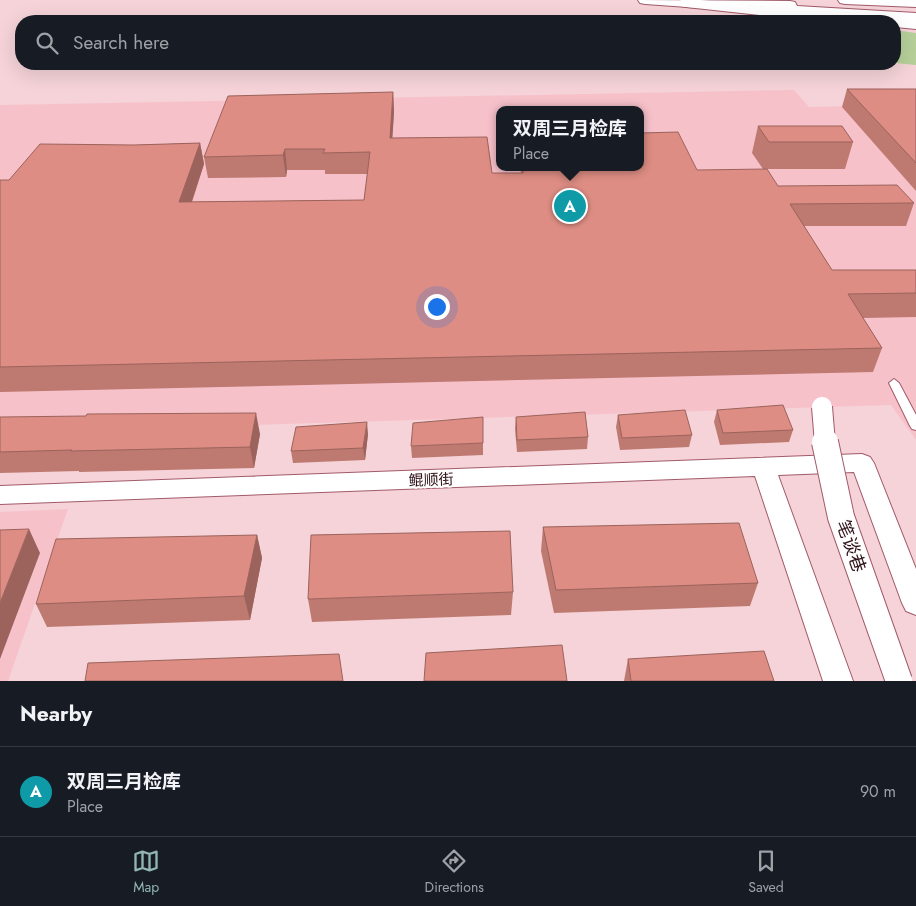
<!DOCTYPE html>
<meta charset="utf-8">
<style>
:root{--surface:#171b24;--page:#20242c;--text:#f1f3f6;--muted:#9ea1a6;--line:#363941;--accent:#93b6b5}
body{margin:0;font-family:Jost,"Noto Sans SC",sans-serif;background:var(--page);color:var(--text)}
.you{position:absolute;left:436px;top:306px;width:18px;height:18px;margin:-12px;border:4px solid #fff;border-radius:50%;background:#1a73e8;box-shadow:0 0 0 8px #1a73e833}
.badge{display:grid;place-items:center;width:32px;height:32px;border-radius:50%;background:var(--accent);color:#fff;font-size:16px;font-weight:700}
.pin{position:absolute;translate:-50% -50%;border:2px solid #fff;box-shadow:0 1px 5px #0006}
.popup{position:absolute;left:496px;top:106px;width:148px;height:65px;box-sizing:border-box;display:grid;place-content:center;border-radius:10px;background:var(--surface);filter:drop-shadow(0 1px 4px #0005);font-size:16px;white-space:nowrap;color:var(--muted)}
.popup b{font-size:19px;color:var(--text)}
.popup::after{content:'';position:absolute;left:50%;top:100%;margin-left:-10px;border:10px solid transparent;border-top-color:var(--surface)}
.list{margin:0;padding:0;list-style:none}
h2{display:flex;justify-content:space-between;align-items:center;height:65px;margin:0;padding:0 20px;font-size:21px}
h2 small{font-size:16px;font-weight:400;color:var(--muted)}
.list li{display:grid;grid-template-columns:32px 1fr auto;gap:15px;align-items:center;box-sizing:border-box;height:90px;padding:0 20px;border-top:1px solid var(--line)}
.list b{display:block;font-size:19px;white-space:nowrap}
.list p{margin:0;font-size:16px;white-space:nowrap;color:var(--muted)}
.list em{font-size:16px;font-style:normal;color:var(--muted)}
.icon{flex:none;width:28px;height:28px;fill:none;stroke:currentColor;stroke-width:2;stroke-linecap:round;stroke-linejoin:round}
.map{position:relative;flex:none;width:916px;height:681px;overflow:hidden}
.search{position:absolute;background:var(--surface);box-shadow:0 5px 20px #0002;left:15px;right:15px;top:15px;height:55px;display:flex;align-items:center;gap:12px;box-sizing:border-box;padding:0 18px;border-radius:20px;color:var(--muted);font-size:19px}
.sheet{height:155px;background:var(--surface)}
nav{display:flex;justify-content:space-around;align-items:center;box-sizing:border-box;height:70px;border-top:1px solid var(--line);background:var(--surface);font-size:14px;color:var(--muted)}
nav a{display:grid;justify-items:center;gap:2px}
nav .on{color:var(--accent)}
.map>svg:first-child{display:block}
.built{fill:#f7c1ca;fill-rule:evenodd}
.green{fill:#b7d09a}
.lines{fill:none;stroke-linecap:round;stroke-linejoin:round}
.service-casing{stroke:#a25a69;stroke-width:2}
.minor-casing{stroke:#a25a69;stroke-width:2}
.trunk-casing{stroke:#a25a69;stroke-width:2}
.motorway-casing{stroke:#a25a69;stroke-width:2}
.service{fill:#fff;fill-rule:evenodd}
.minor{fill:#fff;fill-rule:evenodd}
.trunk{fill:#fff;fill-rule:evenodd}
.motorway{fill:#fff;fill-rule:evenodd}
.minor-bridge-far1-casing{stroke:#a25a69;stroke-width:22;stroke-linecap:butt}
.minor-bridge-casing{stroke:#a25a69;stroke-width:28;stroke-linecap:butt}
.minor-bridge-far1{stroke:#fff;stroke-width:20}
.minor-bridge{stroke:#fff;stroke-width:26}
.wall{fill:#be7971}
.shaded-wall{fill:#9b635c}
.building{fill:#dd8d83;stroke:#9b635c}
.labels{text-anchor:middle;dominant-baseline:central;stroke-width:4;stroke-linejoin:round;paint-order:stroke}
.street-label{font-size:15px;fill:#2f1219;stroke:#fefefe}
.near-street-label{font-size:18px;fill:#2f1219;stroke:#fefefe}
</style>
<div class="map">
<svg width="916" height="681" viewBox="0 0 916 681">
<rect width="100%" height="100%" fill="#f5d3d8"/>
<!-- built -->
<path class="built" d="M794,90l15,17 107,-2v335l-25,-35 -891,28v-328zM500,110h140v57h-140z
M68,509l-60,172h-8v-169z"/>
<!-- green -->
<path class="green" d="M895,30l21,3v32l-21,-2z"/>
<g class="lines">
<defs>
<path id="service" d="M894,379l5,4 17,32v15l-4,-1 -2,-3 -21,-43z"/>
<path id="minor" d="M862,454l8,3 4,6 42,106v46l-10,-4 -4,-8 -48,-131 -76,3 75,206h-30l-68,-205 -755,28v-18z"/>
<path id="trunk" d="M638,0l152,1 5,1 2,4 119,7v10l-145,-9 -5,-2 -1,-5 -43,-4 1,2 -2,3 -5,1 -71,-5 -5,-1z"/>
<path id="motorway" d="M681,0h19l127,13 50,3 6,2 2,3h-71l-128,-14 -5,-1 -2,-3z
M838,0h78v7l-71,-3 -5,-1z
M895,17l21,2v10l-21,-2v-6h-7z"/>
</defs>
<!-- service casing -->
<use href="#service" class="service-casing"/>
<!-- minor casing -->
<use href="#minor" class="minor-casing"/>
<!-- trunk casing -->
<use href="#trunk" class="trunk-casing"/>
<!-- motorway casing -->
<use href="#motorway" class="motorway-casing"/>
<!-- service -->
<use href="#service" class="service"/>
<!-- minor -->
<use href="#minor" class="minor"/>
<!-- trunk -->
<use href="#trunk" class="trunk"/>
<!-- motorway -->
<use href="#motorway" class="motorway"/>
<defs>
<path id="minor-bridge-far1" d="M822,407l3,36"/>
<path id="minor-bridge" d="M825,442l16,75 58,164"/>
</defs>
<!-- minor-bridge-far1 casing -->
<use href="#minor-bridge-far1" class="minor-bridge-far1-casing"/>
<!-- minor-bridge casing -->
<use href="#minor-bridge" class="minor-bridge-casing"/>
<!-- minor-bridge-far1 -->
<use href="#minor-bridge-far1" class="minor-bridge-far1"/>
<!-- minor-bridge -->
<use href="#minor-bridge" class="minor-bridge"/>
</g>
<!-- wall -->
<path class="wall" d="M847,89h69v102l-74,-84z
M393,92l1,20 -2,26 100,35h29l-1,-6h120l57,3 81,16 136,17 -8,23h-102l28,44h84v47l-53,1 19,30 -9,24 -873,20v-212h9l125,-35 66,-2 4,21 -12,38 172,-2 4,-26h-43v-4h-38l-1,7 -78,1 -4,-21z
M758,126l95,16 -8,27h-82l-11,-16z
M717,410l76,20 -4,12 -69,3 -6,-23z
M618,415l74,20 -3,12 -69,3 -4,-23z
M0,417l260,17 -6,34 -175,4v-1l-79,2z
M516,417l72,20 -1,12 -70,3 -2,-23z
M368,434l-3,26 -72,3 -2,-12z
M483,443v12l-71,3 -1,-12z
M543,527l215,56 -8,23 -196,7 -13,-62z
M257,535l5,23 -12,62 -203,7 -11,-23z
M513,592l-2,23 -199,7 -4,-23z
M628,659l146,22h-150z"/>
<!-- shaded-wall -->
<path class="shaded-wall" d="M393,92l1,20 -3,48 -1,-22z
M200,143l4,21 -20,61 -5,-23z
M285,149l2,21 -1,7 -3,-22z
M256,413l4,21 -6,34 -4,-21z
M367,422l1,12 -3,26 -2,-12z
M29,529l11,24 -40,106v-56z
M257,535l5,23 -12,62 -6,-24z"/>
<!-- building -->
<path class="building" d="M847,89h69v74z
M393,92l-3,46 97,-1 5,36h31v-6h117v-34l38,-1 19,38 70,-1 11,17 119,-1 17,18 -124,1 42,66h84v23l-68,1 34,54 -882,19v-187h9l31,-36 94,1 66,-2 -21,59 185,-2 6,-48 -47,1 2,-4h-40l-2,6 -79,2 24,-61z
M758,126h84l11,16h-84z
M783,405l10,25 -70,3 -6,-23z
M685,410l7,25 -70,3 -4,-23z
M585,412l3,25 -71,3 -1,-23z
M256,413l-6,34 -179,4 1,-1 -72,2v-35l86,-1 1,-2z
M483,417v26l-72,3 2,-23z
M367,422l-4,26 -72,3 5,-24z
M739,523l19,60 -202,7 -13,-63z
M29,529l-29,74v-73z
M510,531l3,61 -205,7 3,-64z
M257,535l-13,61 -208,8 20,-65z
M562,645l5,36h-143l2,-28z
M764,651l10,30h-143l-3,-22z
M339,654l4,27h-258l3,-18z"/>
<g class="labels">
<!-- street labels -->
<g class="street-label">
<text transform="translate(431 480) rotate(-2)">鲲顺街</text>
</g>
<!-- near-street labels -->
<g class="near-street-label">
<text transform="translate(851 546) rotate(71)">笔谈巷</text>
</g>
</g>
</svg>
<div class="you"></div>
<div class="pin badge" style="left:570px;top:206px;background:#0f9aa8">A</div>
<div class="popup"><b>双周三月检库</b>Place</div>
<div class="search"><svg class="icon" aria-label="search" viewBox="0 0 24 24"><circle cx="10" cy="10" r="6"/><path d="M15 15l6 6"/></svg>Search here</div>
</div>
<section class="sheet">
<h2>Nearby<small></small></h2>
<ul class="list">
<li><span class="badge" style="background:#0f9aa8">A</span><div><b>双周三月检库</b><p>Place</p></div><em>90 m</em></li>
</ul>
</section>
<nav>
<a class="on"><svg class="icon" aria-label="map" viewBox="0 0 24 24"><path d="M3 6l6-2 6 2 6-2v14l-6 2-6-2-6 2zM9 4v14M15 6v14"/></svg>Map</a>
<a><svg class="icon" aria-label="directions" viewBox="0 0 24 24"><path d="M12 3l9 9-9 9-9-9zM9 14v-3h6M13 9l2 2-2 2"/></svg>Directions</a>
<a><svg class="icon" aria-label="saved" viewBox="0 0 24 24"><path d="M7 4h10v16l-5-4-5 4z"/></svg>Saved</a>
</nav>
